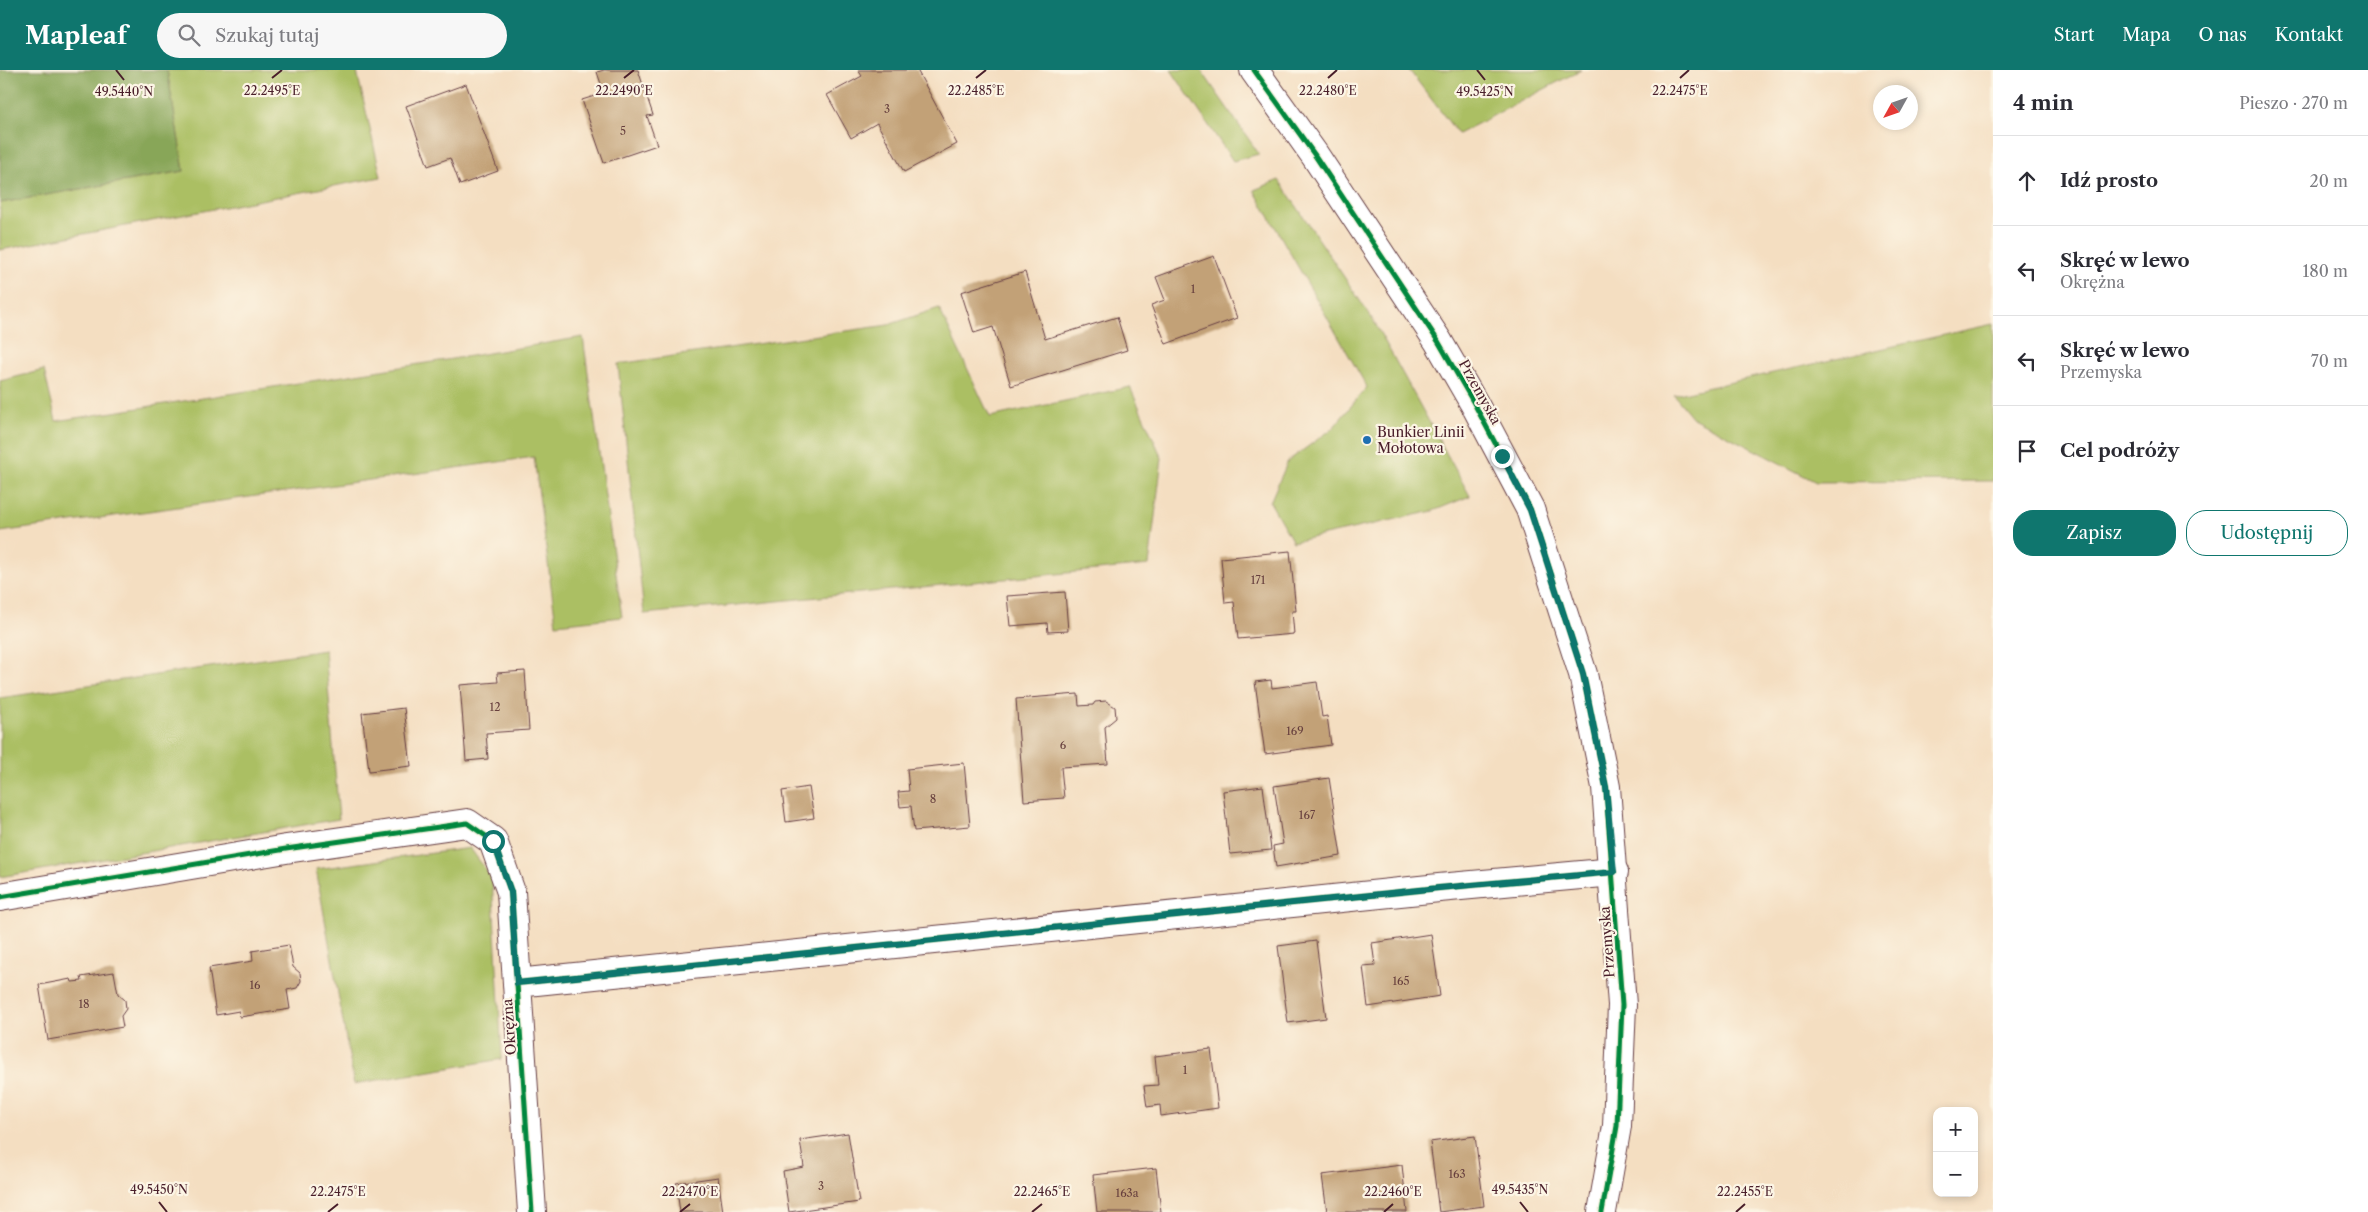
<!DOCTYPE html>
<html lang="pl">
<meta charset="utf-8">
<style>
:root{--surface:#fff;--page:#f7f7f7;--text:#2b2b33;--muted:#7c7c81;--line:#e1e1e2;--accent:#0f766e}
body{margin:0;font-family:"Libre Caslon Text",serif;background:var(--page);color:var(--text)}
.controls{position:absolute;right:15px;bottom:15px;display:grid;overflow:hidden;border-radius:10px;box-shadow:0 2px 8px #0003}
.controls button{width:45px;height:45px;display:grid;place-items:center;padding:0;border:0;border-bottom:1px solid var(--line);background:var(--surface);color:var(--text);font:25px sans-serif}
.compass{position:absolute;left:1873px;top:15px;width:45px;height:45px;border-radius:50%;background:var(--surface);box-shadow:0 2px 8px #0003;rotate:230deg}
.stop{position:absolute;width:15px;height:15px;margin:-11px;border:4px solid #0f766e;border-radius:50%;background:#fff}
.stop.end{background:#0f766e;border-color:#fff;box-shadow:0 1px 5px #0008}
.list{margin:0;padding:0;list-style:none}
h2{display:flex;justify-content:space-between;align-items:center;height:65px;margin:0;padding:0 20px;font-size:21px}
h2 small{font-size:16px;font-weight:400;color:var(--muted)}
.list li{display:grid;grid-template-columns:32px 1fr auto;gap:15px;align-items:center;box-sizing:border-box;height:90px;padding:0 20px;border-top:1px solid var(--line)}
.list b{display:block;font-size:19px;white-space:nowrap}
.list p{margin:0;font-size:16px;white-space:nowrap;color:var(--muted)}
.list em{font-size:16px;font-style:normal;color:var(--muted)}
.actions{display:flex;gap:10px;padding:15px 20px}
.actions a{flex:1;padding:11px 0;border:1px solid var(--accent);border-radius:20px;text-align:center;font-size:18px;color:var(--accent)}
.actions .main{background:var(--accent);color:#fff}
.icon{flex:none;width:28px;height:28px;fill:none;stroke:currentColor;stroke-width:2;stroke-linecap:round;stroke-linejoin:round}
.map{position:relative;flex:none;width:1993px;height:1142px;overflow:hidden}
header{display:flex;align-items:center;gap:30px;box-sizing:border-box;height:70px;padding:0 25px;background:var(--accent);color:#fff}
header strong{font-size:24px}
nav{display:flex;gap:28px;margin-inline-start:auto;font-size:18px}
.search{width:350px;height:45px;background:var(--page);display:flex;align-items:center;gap:12px;box-sizing:border-box;padding:0 18px;border-radius:28px;color:var(--muted);font-size:19px}
main{display:flex}
aside{flex:1;background:var(--surface)}
.map>svg:first-child{display:block}
.green{fill:#abbf63;stroke:#7a6f47}
.forest{fill:#88a659;stroke:#696242}
.building{fill:#c2a177}
.lines{fill:none;stroke-linecap:round;stroke-linejoin:round}
.minor-casing{stroke:#643c42;stroke-width:30}
.major-casing{stroke:#643c42;stroke-width:30}
.minor{stroke:#fff;stroke-width:28}
.major{stroke:#fff;stroke-width:28}
.cycleway-casing{stroke:#fcf5e5;stroke-width:8}
.cycleway{stroke:#00873e;stroke-width:5}
.route{stroke:#0f766e;stroke-width:6}
.ticks{fill:none;stroke:#4a1f2b;stroke-width:2}
.poi-dot{fill:#1f6fb2;stroke:#fcf5e5;stroke-width:2}
.labels{text-anchor:middle;dominant-baseline:central;stroke-width:4.5;stroke-linejoin:round;paint-order:stroke}
.number-label{font-size:11px;fill:#68403e}
.street-label{font-size:14px;fill:#4a1f2b;stroke:#fcf5e5}
.poi-label{font-size:14px;fill:#4a1f2b;stroke:#fcf5e5;text-anchor:start}
.ticks-label{font-size:12px;text-anchor:middle;fill:#4a1f2b;stroke:#fcf5e5;stroke-width:4.5;stroke-linejoin:round;paint-order:stroke}
</style>
<header>
<strong>Mapleaf</strong>
<div class="search"><svg class="icon" aria-label="search" viewBox="0 0 24 24"><circle cx="10" cy="10" r="6"/><path d="M15 15l6 6"/></svg>Szukaj tutaj</div>
<nav><a>Start</a><a>Mapa</a><a>O nas</a><a>Kontakt</a></nav>
</header>
<main>
<div class="map">
<svg width="1993" height="1142" viewBox="0 0 1993 1142">
<rect width="100%" height="100%" fill="#fcf5e5"/>
<filter id="ink" filterUnits="userSpaceOnUse"><feTurbulence type="fractalNoise" baseFrequency=".02" numOctaves="2"/><feDisplacementMap in="SourceGraphic" scale="10" xChannelSelector="R" yChannelSelector="G"/><feConvolveMatrix kernelMatrix="1 2 1 2 8 2 1 2 1" color-interpolation-filters="sRGB"/></filter>
<filter id="wash" filterUnits="userSpaceOnUse"><feTurbulence type="fractalNoise" baseFrequency=".0096" numOctaves="4" result="noise"/><feDisplacementMap in="SourceGraphic" scale="20" xChannelSelector="R" yChannelSelector="G"/><feGaussianBlur stdDeviation="1.12" result="paint"/><feColorMatrix in="noise" values="0 0 0 0 0 0 0 0 0 0 0 0 0 0 0 0 0 1.4 0 .05"/><feComposite in="paint" operator="in"/></filter>
<g filter="url(#wash)">
<rect width="100%" height="100%" fill="#f4dec1"/>
<!-- green -->
<path class="green" d="M167,0h194l-4,2 24,105 -381,73v-47l184,-32z
M1171,0h30l58,84 -26,7z
M1409,0h172l-123,64z
M1279,110l94,140 97,176 -37,15 -140,31 -23,-40 18,-41 44,-32 35,-42 -113,-197z
M939,238l51,109 140,-30 32,71 -13,107 -505,49 -26,-250 270,-39z
M1993,254v157l-177,1 -123,-64 -19,-23z
M583,267l39,280 -66,7 -22,-167 -534,75v-151l44,-11 12,51 415,-65z
M325,580l14,169 -339,58v-179z
M470,778l22,30 10,181 -148,25 -38,-215z"/>
<!-- forest -->
<path class="forest" d="M0,0h167l17,101 -184,32z"/>
<g id="blocks">
<!-- building -->
<path class="building" d="M604,0h34l15,45 -6,1 10,29 -53,18 -22,-63 22,-7 -7,-21z
M858,0h59l40,74 -53,28 -27,-49 -26,15 -24,-43 35,-19z
M466,14l32,87 -38,14 -10,-27 -22,8 -22,-60z
M1214,186l23,62 -71,26 -15,-39 14,-5 -9,-23z
M1025,202l20,67 72,-22 10,33 -116,36 -18,-59 -19,6 -13,-41z
M1290,481l6,60h-4l2,23 -56,5 -4,-37 -9,1 -4,-45z
M1065,522l3,39 -20,1 -1,-9 -37,3 -3,-30z
M525,601l4,59 -43,3 2,26 -22,2 -6,-76 38,-3 -1,-9z
M1271,610l1,8 45,-6 5,35 5,-1 4,29 -66,9 -10,-72z
M1078,624l1,12 14,-1 2,-3 11,-1 9,6 1,11 -11,9 3,37 -47,3 3,31 -40,3 -8,-102z
M404,638l7,58 -42,5 -7,-58z
M964,693l6,63 -56,5 -3,-25 -11,1 -2,-15 11,-1 -2,-22z
M1329,708l12,78 -65,11 -3,-21 10,-2 -9,-58z
M1263,716l8,64 -41,4 -7,-63z
M809,717l5,31 -28,4 -4,-31z
M1431,864l9,62 -72,11 -5,-41 12,-1 -3,-22z
M1316,871l10,77 -38,5 -10,-77z
M289,875l4,22 7,6 1,8 -4,7 -10,2 3,19 -50,8 -1,-6 -23,4 -7,-47 44,-7 -1,-10z
M114,902l4,22 7,6 1,9 -5,7 2,11 -75,13 -9,-55 32,-6 1,3 10,-1 -1,-4z
M1211,979l7,59 -57,8 -1,-11 -13,2 -3,-21 14,-1 -3,-29z
M848,1063l11,69 -70,10 -6,-41 21,-4 -4,-27z
M1475,1066l9,70 -45,6 -9,-70z
M1402,1095l5,47h-80l-5,-37z
M1156,1098l5,44h-64l-4,-37z
M718,1107l5,35h-43l-4,-29z"/>
</g>
</g>
<g filter="url(#ink)">
<use href="#blocks" fill-opacity="0" stroke="#643c42" stroke-width="1"/>
<g class="lines">
<defs>
<path id="minor" d="M0,827l286,-48 181,-26 26,18 18,51 21,320
M517,913l922,-95 175,-16"/>
<path id="major" d="M1254,0l60,84 124,187 37,64 55,104 53,165 23,113 16,218 -5,121 -15,86"/>
</defs>
<!-- minor casing -->
<use href="#minor" class="minor-casing"/>
<!-- major casing -->
<use href="#major" class="major-casing"/>
<!-- minor -->
<use href="#minor" class="minor"/>
<!-- major -->
<use href="#major" class="major"/>
<defs>
<path id="cycleway" d="M1254,0l60,84 124,187 37,64 55,104 53,165 23,113 16,218 -5,121 -15,86
M0,827l286,-48 181,-26 26,18 18,51 21,320
M517,913l922,-95 175,-16"/>
</defs>
<!-- cycleway casing -->
<use href="#cycleway" class="cycleway-casing"/>
<!-- cycleway -->
<use href="#cycleway" class="cycleway"/>
</g>
</g>
<g class="lines" filter="url(#ink)">
<!-- route -->
<path class="route" d="M493,771l18,51 6,91 922,-95 175,-16 -8,-85 -23,-113 -53,-164 -28,-54"/>
</g>
<!-- ticks -->
<path class="ticks" d="M116,0l8,10M1477,0l8,10M272,8l10,-8M624,8l10,-8M976,8l10,-8M1328,8l9,-8M1680,8l9,-8M159,1132l8,10M1520,1132l8,10M328,1142l10,-8M680,1142l10,-8M1032,1142l10,-8M1384,1142l9,-8M1736,1142l9,-8"/>
<!-- markers -->
<circle class="poi-dot" cx="1367" cy="370" r="5"/>
<g class="labels">
<!-- number labels -->
<g class="number-label">
<text x="887" y="39">3</text>
<text x="623" y="61">5</text>
<text x="1193" y="219">1</text>
<text x="1258" y="510">171</text>
<text x="495" y="637">12</text>
<text x="1295" y="661">169</text>
<text x="1063" y="675">6</text>
<text x="933" y="729">8</text>
<text x="1307" y="745">167</text>
<text x="1401" y="911">165</text>
<text x="255" y="915">16</text>
<text x="84" y="934">18</text>
<text x="1185" y="1000">1</text>
<text x="1457" y="1104">163</text>
<text x="821" y="1116">3</text>
<text x="1127" y="1123">163a</text>
</g>
<!-- street labels -->
<g class="street-label">
<text transform="translate(1480 322) rotate(61)">Przemyska</text>
<text transform="translate(1607 872) rotate(-94)">Przemyska</text>
<text transform="translate(509 957) rotate(-94)">Okrężna</text>
</g>
<!-- poi labels -->
<g class="poi-label">
<text x="1377" y="362">Bunkier Linii<tspan x="1377" dy="16">Mołotowa</tspan></text>
</g>
</g>
<g class="ticks-label">
<text x="624" y="25">22.2490°E</text>
<text x="272" y="25">22.2495°E</text>
<text x="976" y="25">22.2485°E</text>
<text x="1328" y="25">22.2480°E</text>
<text x="1680" y="25">22.2475°E</text>
<text x="1485" y="26">49.5425°N</text>
<text x="124" y="26">49.5440°N</text>
<text x="159" y="1124">49.5450°N</text>
<text x="1520" y="1124">49.5435°N</text>
<text x="338" y="1126">22.2475°E</text>
<text x="690" y="1126">22.2470°E</text>
<text x="1042" y="1126">22.2465°E</text>
<text x="1393" y="1126">22.2460°E</text>
<text x="1745" y="1126">22.2455°E</text>
</g>
</svg>
<div class="controls">
<button>+</button>
<button>−</button>
</div>
<svg class="compass" viewBox="-18 -18 36 36"><path d="M0-13l5 13h-10z" fill="#e53935"/><path d="M0 13l5-13h-10z" fill="#7c7c81"/></svg>
<div class="stop" style="left:493px;top:771px"></div>
<div class="stop end" style="left:1502px;top:386px"></div>
</div>
<aside>
<h2>4 min<small>Pieszo · 270 m</small></h2>
<ul class="list">
<li><svg class="icon" aria-label="ahead" viewBox="0 0 24 24"><path d="M12 20V5M6 11l6-6 6 6"/></svg><div><b>Idź prosto</b></div><em>20 m</em></li>
<li><svg class="icon" aria-label="left" viewBox="0 0 24 24"><path d="M17 20v-9H6M10 6l-5 5 5 5"/></svg><div><b>Skręć w lewo</b><p>Okrężna</p></div><em>180 m</em></li>
<li><svg class="icon" aria-label="left" viewBox="0 0 24 24"><path d="M17 20v-9H6M10 6l-5 5 5 5"/></svg><div><b>Skręć w lewo</b><p>Przemyska</p></div><em>70 m</em></li>
<li><svg class="icon" aria-label="arrive" viewBox="0 0 24 24"><path d="M6 21V4h12l-3 4 3 4H6"/></svg><div><b>Cel podróży</b></div></li>
</ul>
<div class="actions"><a class="main">Zapisz</a><a>Udostępnij</a></div>
</aside>
</main>
